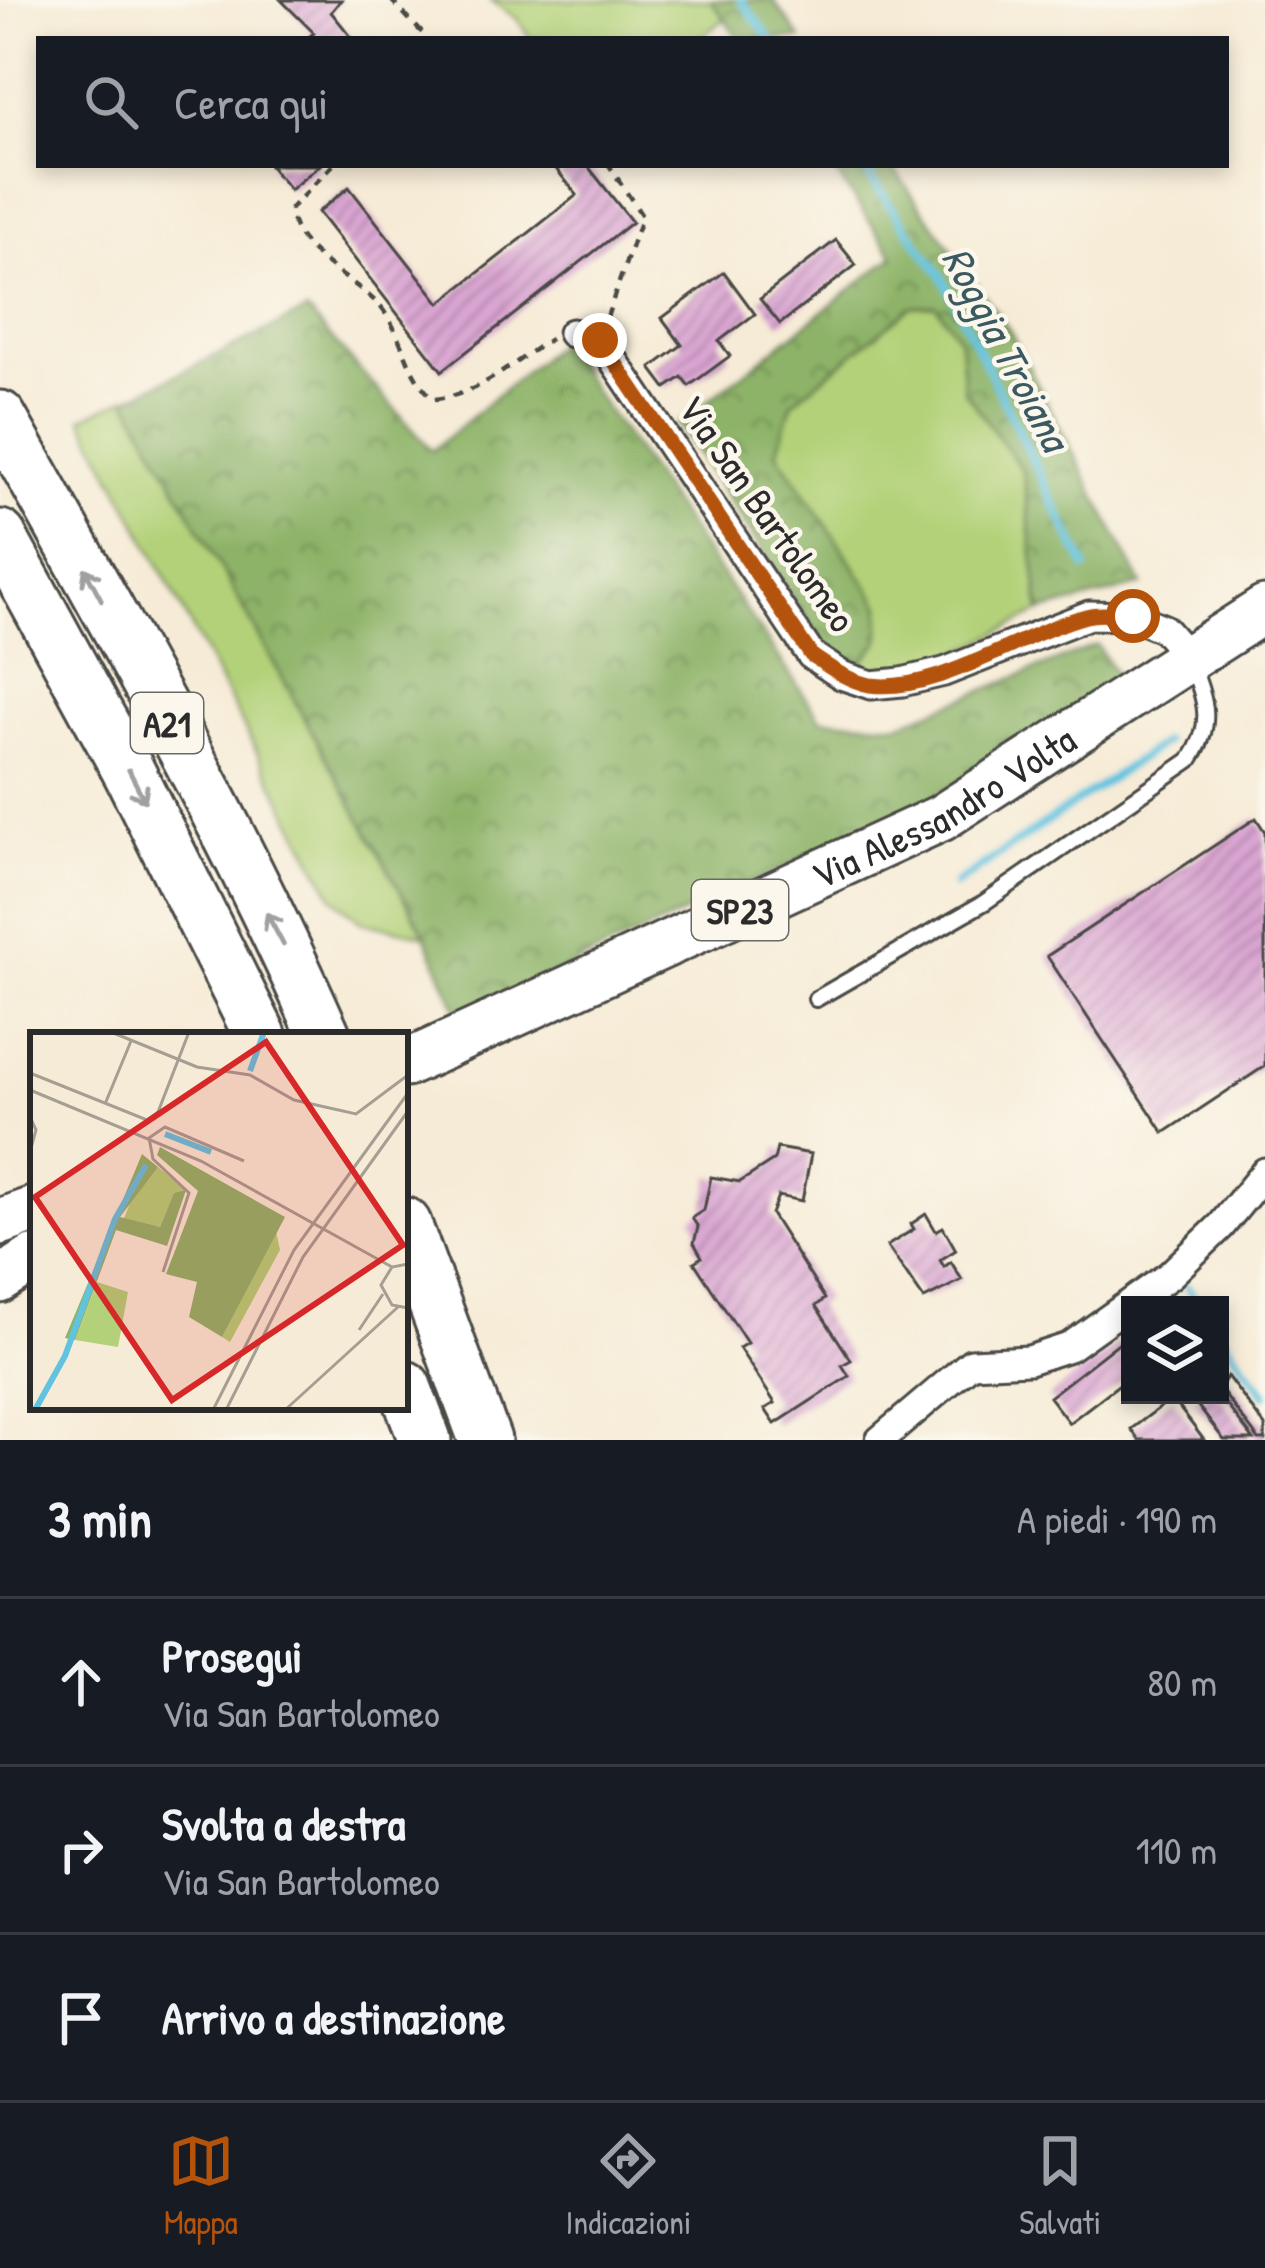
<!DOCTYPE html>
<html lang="it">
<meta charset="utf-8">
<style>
:root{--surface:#171b24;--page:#20242c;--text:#f1f3f6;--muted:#9ea1a6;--line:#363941;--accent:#b45309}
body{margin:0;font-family:"Patrick Hand",sans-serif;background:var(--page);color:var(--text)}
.controls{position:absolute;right:36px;bottom:36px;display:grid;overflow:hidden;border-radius:0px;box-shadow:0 6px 18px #0003}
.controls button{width:108px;height:108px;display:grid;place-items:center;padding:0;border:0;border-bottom:3px solid var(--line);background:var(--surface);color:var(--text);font:60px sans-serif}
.stop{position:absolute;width:36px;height:36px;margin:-27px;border:9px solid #b45309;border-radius:50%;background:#fff}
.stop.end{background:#b45309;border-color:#fff;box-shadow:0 3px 12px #0008}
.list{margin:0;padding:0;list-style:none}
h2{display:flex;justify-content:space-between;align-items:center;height:156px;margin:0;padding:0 48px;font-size:51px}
h2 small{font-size:39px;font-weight:400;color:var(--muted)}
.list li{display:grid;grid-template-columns:78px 1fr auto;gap:36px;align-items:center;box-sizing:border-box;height:168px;padding:0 48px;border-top:3px solid var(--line)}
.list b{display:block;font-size:45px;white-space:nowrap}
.list p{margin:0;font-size:39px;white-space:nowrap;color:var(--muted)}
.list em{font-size:39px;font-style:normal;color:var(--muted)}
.icon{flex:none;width:66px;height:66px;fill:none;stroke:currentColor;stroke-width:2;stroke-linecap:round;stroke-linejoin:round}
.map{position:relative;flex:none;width:1265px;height:1440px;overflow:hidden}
.search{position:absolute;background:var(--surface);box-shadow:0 6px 18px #0003;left:36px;right:36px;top:36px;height:132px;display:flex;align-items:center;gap:30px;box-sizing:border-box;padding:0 42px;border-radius:0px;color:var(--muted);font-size:45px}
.sheet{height:660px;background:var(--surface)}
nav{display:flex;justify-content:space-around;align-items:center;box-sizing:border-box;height:168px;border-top:3px solid var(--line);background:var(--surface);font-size:33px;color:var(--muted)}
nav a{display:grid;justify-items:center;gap:6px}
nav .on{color:var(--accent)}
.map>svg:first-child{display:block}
.green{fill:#b2d178;stroke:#6e7e52;stroke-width:3}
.forest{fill:url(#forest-crowns);stroke:#5c6f4a;stroke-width:3}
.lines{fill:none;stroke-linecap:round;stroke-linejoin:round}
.stream{stroke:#61c3e0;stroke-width:8}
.building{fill:url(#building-hatch)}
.service-casing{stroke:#494845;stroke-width:20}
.minor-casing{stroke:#494845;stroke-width:33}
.primary-casing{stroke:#494845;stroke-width:51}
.motorway-casing{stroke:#494845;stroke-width:57}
.path{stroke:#494845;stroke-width:4.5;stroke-dasharray:9 9;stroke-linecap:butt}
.service{stroke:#fff;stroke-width:14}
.minor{stroke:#fff;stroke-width:27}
.primary{stroke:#fff;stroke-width:45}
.motorway{stroke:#fff;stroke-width:51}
.oneway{stroke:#a0a0a0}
.route{stroke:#b45309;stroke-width:15}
.labels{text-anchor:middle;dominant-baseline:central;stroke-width:9;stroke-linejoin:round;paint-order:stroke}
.shield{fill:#fbf7ec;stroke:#696865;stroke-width:3}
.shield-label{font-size:36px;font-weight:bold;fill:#2b2b2b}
.street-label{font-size:39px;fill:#2b2b2b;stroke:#fbf7ec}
.water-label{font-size:42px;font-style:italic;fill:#3b5961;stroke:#fbf7ec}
.inset-river{fill:none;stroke:#61c3e0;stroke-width:6}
.inset-road{fill:none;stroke:#a59e92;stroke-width:3}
.view{fill:#d62828;fill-opacity:0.15;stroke:#d62828;stroke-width:6}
.inset-edge{fill:none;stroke:#2b2b2b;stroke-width:6}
</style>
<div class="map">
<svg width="1265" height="1440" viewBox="0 0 1265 1440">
<defs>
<pattern id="forest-crowns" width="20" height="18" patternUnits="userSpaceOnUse" patternTransform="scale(3)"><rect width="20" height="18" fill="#8db368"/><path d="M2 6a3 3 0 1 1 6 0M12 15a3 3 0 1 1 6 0" fill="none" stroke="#739256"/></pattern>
<pattern id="building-hatch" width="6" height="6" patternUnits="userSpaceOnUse" patternTransform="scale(3)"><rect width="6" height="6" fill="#daa5d2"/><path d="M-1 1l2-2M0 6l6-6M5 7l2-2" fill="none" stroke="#b187ab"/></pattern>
</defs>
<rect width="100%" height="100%" fill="#fbf7ec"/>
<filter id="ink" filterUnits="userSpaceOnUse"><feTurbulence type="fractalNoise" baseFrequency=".00833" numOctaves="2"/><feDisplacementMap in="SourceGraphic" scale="24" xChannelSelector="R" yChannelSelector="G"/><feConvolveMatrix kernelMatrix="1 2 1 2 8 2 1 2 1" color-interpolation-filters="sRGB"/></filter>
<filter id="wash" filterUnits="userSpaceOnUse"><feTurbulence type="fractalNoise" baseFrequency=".004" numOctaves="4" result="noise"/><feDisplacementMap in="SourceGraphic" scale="48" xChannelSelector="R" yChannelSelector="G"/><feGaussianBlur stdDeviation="2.7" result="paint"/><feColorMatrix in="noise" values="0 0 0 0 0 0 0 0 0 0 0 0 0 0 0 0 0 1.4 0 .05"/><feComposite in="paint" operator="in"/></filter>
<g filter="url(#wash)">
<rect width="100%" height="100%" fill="#f6ebd6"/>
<!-- green -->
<path class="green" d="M490,0h221l14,19 -27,20h-167l-14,-20z
M936,305l24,35 4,50 59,81 17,141c-54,26 -117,68 -180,53l19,-25 -102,-188 15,-49 118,-96z
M127,398l298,537 -63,-13 -29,-25 -251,-479z"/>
<!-- forest -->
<path class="forest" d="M711,0h62l28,39h-62z
M830,165h61l119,166 132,254 -102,27 -17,-141 -59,-81 -4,-50 -24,-35 -26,2 -118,96 -15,49 104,154 -1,34 -20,25 -36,-21 -146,-220 216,-168z
M307,311l125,140 128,-109 261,377 78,5 198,-79 23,37 -192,119 -468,216 -35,-82 -298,-536z"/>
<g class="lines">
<!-- stream -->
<path class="stream" d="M741,0l29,39
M861,165l82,113 143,290
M955,885l209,-143
M1187,1287l13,18
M1220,1332l45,62"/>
</g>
<g id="blocks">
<!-- building -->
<path class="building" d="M281,0h60l-10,12 22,27h-47l8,-6z
M269,165h51l-30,25z
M553,165h34l45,57 -190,149 -124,-159 31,-25 91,116 137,-108z
M836,240l20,25 -76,59 -20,-25z
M724,272l31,42 -36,27 11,15 -41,30 -7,-9 -16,11 -15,-20 31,-23 -20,-27z
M1256,818l9,14v234l-101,67 -117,-177z
M777,1148l34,6 -9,47 -24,-5 -7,18 54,85 -9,7 35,54 -9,5 7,11 -74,48 -10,-15 10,-6 -36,-55 8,-5 -53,-81 8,-5 -8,-14 4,-16 -6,-9 12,-8 7,-33 29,5 34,-22z
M926,1214l10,17 7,-4 13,23 -16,10 4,7 7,-5 11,18 -38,19 -37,-53 27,-17 -3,-5z
M1130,1334v42l-61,47 -20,-26z
M1227,1376l38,50v14h-6l-39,-51z
M1201,1395h18l35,45h-30l-30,-39z
M1172,1398l32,42h-65l-8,-11z"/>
</g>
</g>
<g filter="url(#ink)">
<use href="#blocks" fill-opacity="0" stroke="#494845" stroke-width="3"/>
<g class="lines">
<defs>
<path id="service" d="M816,999l169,-97 205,-142c24,-36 16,-57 2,-95"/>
<path id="minor" d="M572,333l28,7 211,315 30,20 30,10 31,-3 42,-10 145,-57 44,1 31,13 26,30
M880,1440l91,-77 58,-3 40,-13 101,-72 51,-49 44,-54"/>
<g id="primary">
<path id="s1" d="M405,1064l536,-246 324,-209"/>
<path d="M0,1222l33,-12"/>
<path d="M0,1280l33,-21"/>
</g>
<path id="motorway" d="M0,417c113,202 231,406 324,618
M0,536l129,236 131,263
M405,1224l80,216
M405,1387l20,53"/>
</defs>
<!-- service casing -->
<use href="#service" class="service-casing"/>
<!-- minor casing -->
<use href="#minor" class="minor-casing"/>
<!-- primary casing -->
<use href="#primary" class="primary-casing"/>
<!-- motorway casing -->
<use href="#motorway" class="motorway-casing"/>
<!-- path -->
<path class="path" d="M391,0l37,39
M333,165l-42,43c-2,41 60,69 86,95 27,28 26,69 57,96 46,-4 78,-36 116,-60
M607,317l35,-101 -33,-51"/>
<!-- service -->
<use href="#service" class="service"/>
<!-- minor -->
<use href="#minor" class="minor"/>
<!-- primary -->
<use href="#primary" class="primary"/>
<!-- motorway -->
<use href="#motorway" class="motorway"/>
</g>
<!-- one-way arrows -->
<defs><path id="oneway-shaft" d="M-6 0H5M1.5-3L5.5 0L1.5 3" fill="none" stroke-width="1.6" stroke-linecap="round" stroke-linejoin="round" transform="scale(3)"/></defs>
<g class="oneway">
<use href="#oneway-shaft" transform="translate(93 584) rotate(-118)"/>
<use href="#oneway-shaft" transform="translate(137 786) rotate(63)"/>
<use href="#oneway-shaft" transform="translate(275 929) rotate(-118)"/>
</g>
</g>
<g class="lines" filter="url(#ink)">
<!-- route -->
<path class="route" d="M600,340l211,315c18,12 37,26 59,30 67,9 152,-52 216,-69 14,-4 32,-1 47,0"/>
</g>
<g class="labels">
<!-- shield labels -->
<g class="shield">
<rect x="131" y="693" width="72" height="60" rx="9"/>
<rect x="692" y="880" width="96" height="60" rx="9"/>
</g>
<g class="shield-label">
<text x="167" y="723">A21</text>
<text x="740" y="910">SP23</text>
</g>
<!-- street labels -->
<g class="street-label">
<text transform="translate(768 513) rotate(55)">Via San Bartolomeo</text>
<text stroke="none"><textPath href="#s1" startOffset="597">Via Alessandro Volta</textPath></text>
</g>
<!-- water labels -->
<g class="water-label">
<text transform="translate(1007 348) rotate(62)">Roggia Troiana</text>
</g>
</g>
<!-- overview -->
<g transform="translate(30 1032)">
<rect width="378" height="378" fill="#f6ebd6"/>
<path d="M128,135l28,23 -12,4 -14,33 -37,-6 14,-36zM246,199l4,19 -50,92 -8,-5zM67,250l31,10 -10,55 -43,-7z" fill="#b2d178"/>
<path d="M130,115l125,70 -63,120 -33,-20 8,-35 -31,-8 32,-83 -41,-36zM112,122l16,13 -38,50 40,10 14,-34 12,-3 -19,56 -51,-16 -41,110 -10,-2z" fill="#8db368"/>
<path class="inset-river" d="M220,39l14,-39M135,102l46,18M5,378l30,-54 50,-137 31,-54"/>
<path class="inset-road" d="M81,0l86,35 53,8 44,25 62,14 52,-39M0,41l117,47 11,-8 31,-80M0,58l171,71 191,106M75,72l26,-63M0,85l6,13 -6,22M378,232l-16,3 -11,18 11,20 16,3M133,240l26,-79 -36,-34 -4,-21 16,-11 79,34M329,298l24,-36M183,378l81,-160 114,-157M196,378l77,-153 105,-146M255,378l113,-103"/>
<path class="view" d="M236,10l137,203 -231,155 -137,-203z"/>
<rect width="378" height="378" class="inset-edge"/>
</g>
</svg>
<div class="controls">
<button><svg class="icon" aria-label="layers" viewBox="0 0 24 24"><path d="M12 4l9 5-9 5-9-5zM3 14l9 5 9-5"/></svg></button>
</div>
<div class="stop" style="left:1133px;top:616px"></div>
<div class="stop end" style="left:600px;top:340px"></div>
<div class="search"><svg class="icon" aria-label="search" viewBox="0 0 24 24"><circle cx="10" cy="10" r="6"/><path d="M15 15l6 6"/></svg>Cerca qui</div>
</div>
<section class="sheet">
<h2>3 min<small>A piedi · 190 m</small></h2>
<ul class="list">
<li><svg class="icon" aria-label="ahead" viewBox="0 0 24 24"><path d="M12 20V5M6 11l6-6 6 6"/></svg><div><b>Prosegui</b><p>Via San Bartolomeo</p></div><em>80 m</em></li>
<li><svg class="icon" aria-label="right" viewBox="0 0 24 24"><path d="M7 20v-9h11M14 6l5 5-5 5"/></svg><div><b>Svolta a destra</b><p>Via San Bartolomeo</p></div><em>110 m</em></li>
<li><svg class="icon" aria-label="arrive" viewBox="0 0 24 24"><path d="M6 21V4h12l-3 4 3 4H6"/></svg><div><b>Arrivo a destinazione</b></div></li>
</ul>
</section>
<nav>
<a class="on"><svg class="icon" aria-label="map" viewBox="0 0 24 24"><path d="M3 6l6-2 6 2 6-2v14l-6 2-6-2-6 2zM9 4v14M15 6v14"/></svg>Mappa</a>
<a><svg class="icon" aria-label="directions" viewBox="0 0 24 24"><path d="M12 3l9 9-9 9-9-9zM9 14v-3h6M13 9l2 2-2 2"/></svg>Indicazioni</a>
<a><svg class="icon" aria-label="saved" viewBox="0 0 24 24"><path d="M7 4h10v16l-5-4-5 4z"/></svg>Salvati</a>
</nav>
